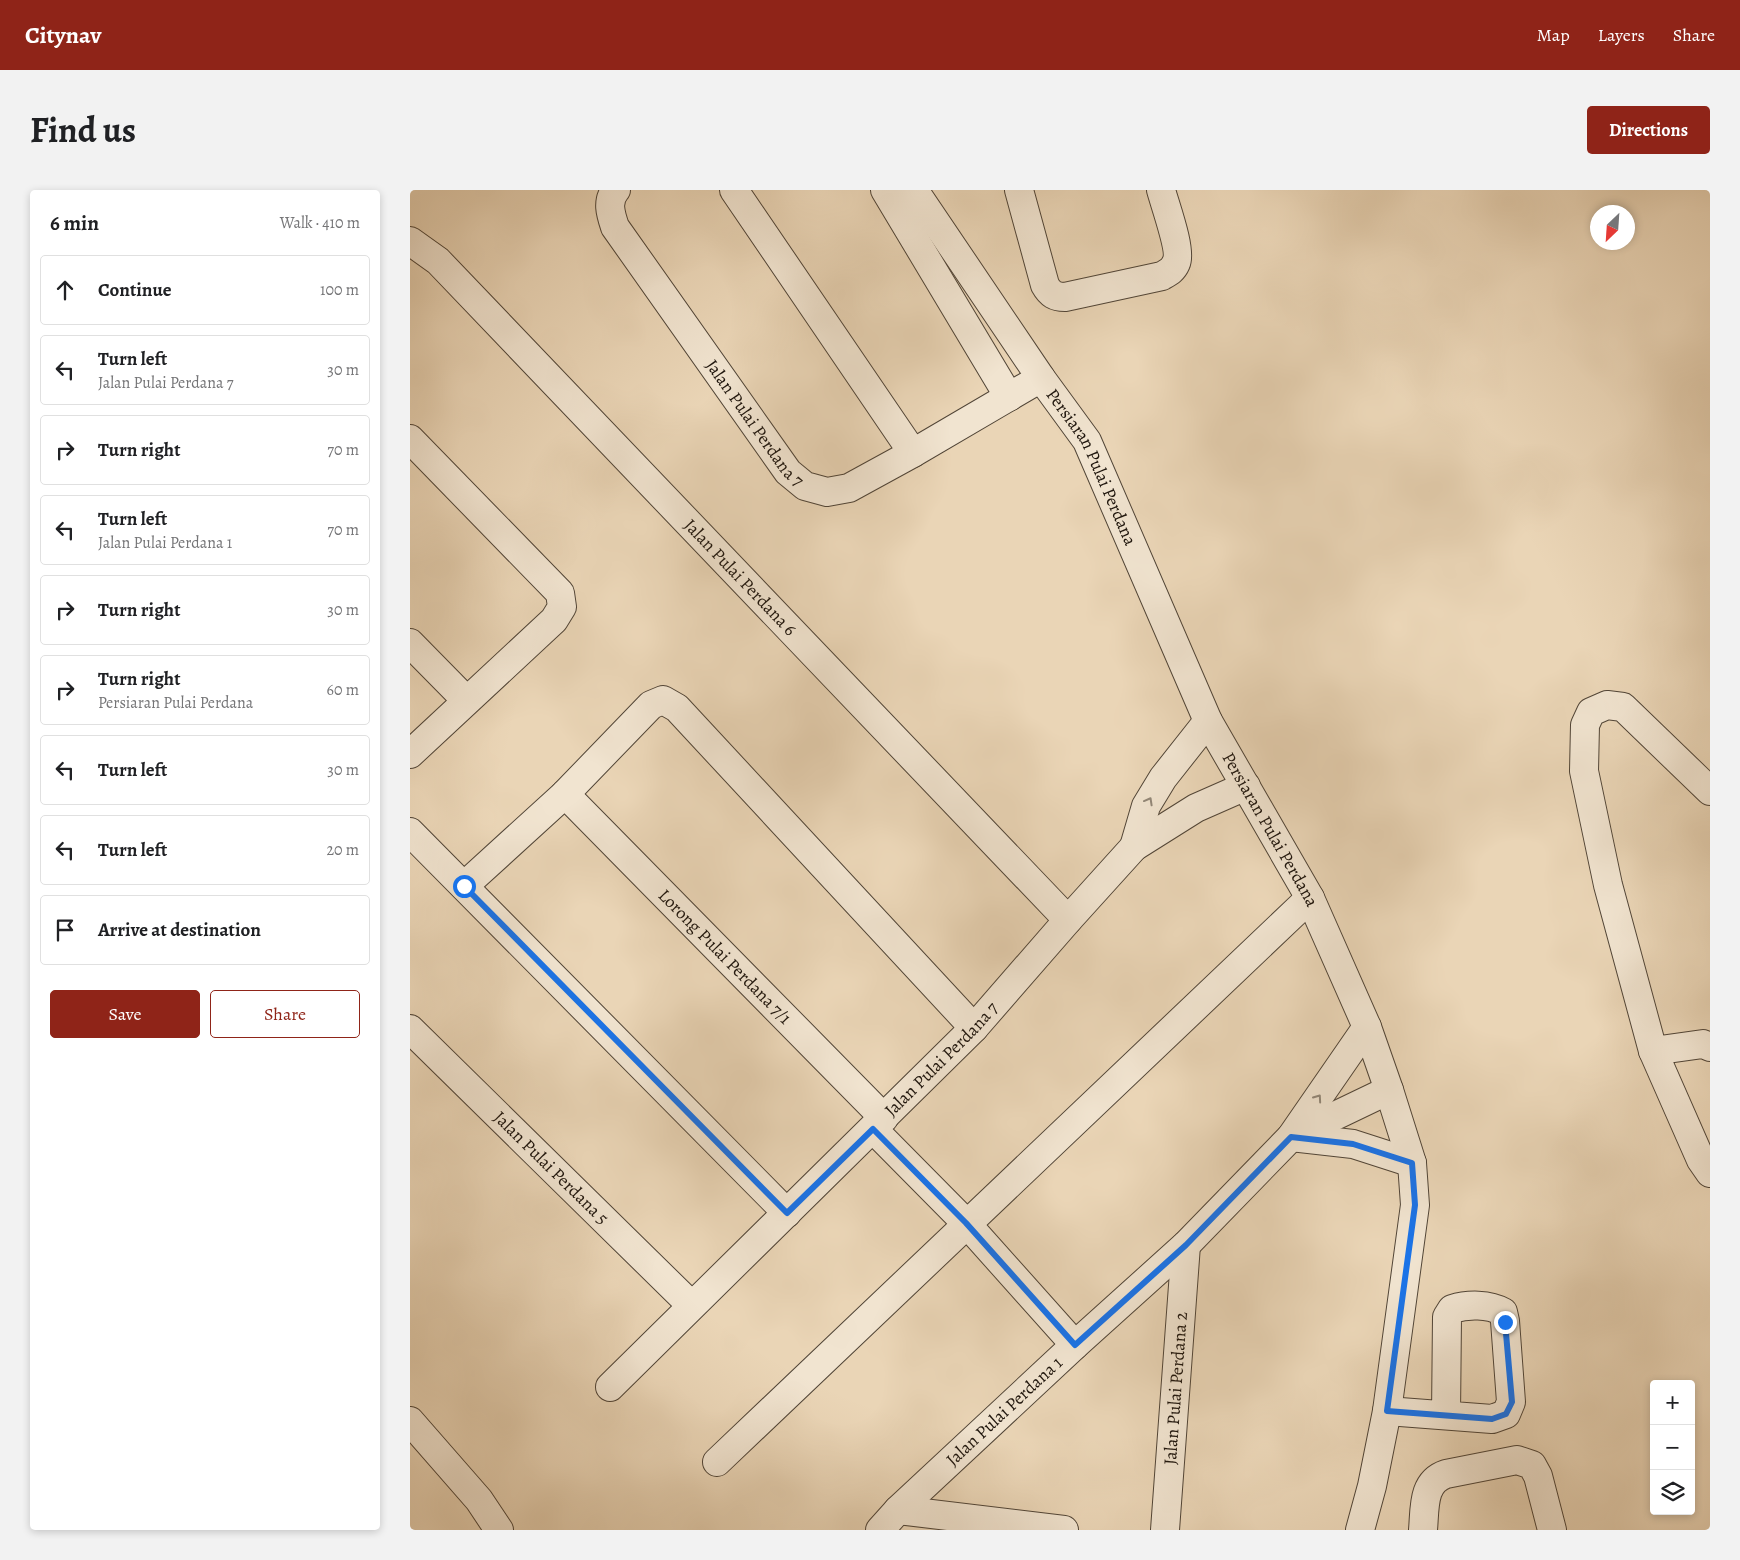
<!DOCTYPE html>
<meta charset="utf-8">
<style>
:root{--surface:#fff;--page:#f2f2f2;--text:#202124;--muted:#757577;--line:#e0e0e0;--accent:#8f2418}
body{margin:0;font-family:Alegreya,serif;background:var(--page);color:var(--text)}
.controls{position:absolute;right:15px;bottom:15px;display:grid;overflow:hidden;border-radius:5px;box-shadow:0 2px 8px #0003}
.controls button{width:45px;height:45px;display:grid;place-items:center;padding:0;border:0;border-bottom:1px solid var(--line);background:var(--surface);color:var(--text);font:25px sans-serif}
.compass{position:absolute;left:1180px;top:15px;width:45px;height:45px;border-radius:50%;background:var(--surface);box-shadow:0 2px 8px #0003;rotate:205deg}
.stop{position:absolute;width:15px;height:15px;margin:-11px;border:4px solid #1a73e8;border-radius:50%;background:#fff}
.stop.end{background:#1a73e8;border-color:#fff;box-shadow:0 1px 5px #0008}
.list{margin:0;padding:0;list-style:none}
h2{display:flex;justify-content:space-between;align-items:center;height:65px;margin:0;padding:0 20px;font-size:21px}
h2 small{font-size:16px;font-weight:400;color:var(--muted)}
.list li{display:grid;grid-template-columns:32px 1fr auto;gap:15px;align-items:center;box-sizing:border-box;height:70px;margin:0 10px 10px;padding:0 10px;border:1px solid var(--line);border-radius:5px}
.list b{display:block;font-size:19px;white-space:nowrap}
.list p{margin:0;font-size:16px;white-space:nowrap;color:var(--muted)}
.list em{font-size:16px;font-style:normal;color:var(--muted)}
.actions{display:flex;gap:10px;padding:15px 20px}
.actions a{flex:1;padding:11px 0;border:1px solid var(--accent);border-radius:5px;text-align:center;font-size:18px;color:var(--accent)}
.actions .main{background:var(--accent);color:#fff}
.icon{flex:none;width:28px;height:28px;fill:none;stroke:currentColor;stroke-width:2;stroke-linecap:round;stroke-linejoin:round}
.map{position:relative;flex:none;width:1300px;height:1340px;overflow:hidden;border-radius:5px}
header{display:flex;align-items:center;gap:30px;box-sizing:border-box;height:70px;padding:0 25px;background:var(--accent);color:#fff}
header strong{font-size:24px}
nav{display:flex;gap:28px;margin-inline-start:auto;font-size:18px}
.intro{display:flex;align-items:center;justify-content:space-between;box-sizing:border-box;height:120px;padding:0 30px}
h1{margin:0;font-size:35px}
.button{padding:12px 22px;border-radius:5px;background:var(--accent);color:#fff;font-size:18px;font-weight:700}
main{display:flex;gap:30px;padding:0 30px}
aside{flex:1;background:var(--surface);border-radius:5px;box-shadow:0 2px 8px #0003}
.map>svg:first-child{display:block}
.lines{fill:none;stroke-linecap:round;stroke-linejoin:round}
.minor-casing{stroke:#514537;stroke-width:30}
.minor{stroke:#f1e4d0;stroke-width:28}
.oneway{stroke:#928778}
.route{stroke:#1a73e8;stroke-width:6}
.labels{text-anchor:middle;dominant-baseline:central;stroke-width:5;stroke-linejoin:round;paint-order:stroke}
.street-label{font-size:18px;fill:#1e150d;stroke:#f1e4d0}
</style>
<header>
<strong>Citynav</strong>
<nav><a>Map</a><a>Layers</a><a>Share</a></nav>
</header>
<div class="intro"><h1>Find us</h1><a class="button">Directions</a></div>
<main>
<aside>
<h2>6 min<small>Walk · 410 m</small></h2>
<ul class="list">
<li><svg class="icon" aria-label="ahead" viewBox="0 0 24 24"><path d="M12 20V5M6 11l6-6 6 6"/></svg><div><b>Continue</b></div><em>100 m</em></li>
<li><svg class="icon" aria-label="left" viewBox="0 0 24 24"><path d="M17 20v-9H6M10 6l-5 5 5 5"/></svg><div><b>Turn left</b><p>Jalan Pulai Perdana 7</p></div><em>30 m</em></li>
<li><svg class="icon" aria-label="right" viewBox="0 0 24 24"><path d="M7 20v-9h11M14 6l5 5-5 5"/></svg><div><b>Turn right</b></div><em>70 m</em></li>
<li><svg class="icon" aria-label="left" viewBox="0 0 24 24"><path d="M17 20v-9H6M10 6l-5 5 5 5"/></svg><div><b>Turn left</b><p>Jalan Pulai Perdana 1</p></div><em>70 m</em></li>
<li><svg class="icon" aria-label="right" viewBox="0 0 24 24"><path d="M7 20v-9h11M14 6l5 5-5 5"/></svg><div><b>Turn right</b></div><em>30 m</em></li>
<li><svg class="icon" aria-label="right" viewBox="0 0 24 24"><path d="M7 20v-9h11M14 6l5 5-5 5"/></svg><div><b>Turn right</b><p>Persiaran Pulai Perdana</p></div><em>60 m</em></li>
<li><svg class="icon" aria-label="left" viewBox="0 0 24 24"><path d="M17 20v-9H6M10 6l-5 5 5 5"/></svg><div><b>Turn left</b></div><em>30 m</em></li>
<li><svg class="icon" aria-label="left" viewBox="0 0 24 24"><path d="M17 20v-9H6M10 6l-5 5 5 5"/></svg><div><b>Turn left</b></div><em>20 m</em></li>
<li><svg class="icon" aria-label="arrive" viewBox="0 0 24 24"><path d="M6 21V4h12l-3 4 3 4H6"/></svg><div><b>Arrive at destination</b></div></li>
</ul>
<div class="actions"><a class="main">Save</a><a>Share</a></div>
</aside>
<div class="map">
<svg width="1300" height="1340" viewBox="0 0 1300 1340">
<rect width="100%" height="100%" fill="#ead5b6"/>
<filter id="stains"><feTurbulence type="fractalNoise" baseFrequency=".004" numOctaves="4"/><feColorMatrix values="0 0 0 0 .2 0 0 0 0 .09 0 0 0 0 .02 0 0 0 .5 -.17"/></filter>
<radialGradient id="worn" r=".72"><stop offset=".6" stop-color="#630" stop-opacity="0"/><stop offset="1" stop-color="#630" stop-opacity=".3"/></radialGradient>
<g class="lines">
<defs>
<g id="minor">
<path id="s1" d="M206,0c-10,11 -5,25 -1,37l173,245 17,14 22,6 22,-4 64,-35 128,-75"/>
<path d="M324,0l179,263"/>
<path d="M475,0l124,207"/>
<path id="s2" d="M504,0l127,188 46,63 121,280 102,177 57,129 22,63 23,73 3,42 -28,206 -15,75 -12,44"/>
<path d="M609,0l26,95c5,9 10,12 20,12l97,-21c7,-4 11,-6 14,-13 6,-12 -11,-58 -15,-73"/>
<path id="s3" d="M0,51l28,20 630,659"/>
<path d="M0,249l150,154 2,14 -8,13 -144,134"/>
<path d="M0,453l56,57"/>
<path d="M1300,601l-87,-84 -16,-2 -16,7 -6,13 -1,46 24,114 45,166 48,109 9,13"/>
<path id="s4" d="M155,604l319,324"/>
<path d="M0,642l377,381"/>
<path d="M724,657l12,-41 17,-28 45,-57"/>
<path d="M54,696l101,-92 86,-89 12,-5 14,8 297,320"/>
<path d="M957,837l-76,110 62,7 59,19"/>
<path id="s5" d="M0,839l281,276"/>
<path d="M1243,861l50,-7 7,3"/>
<path d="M463,939l93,94 109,122"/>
<path id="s6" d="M200,1197l364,-359 94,-108 66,-73 62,-39 50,-22"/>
<path d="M977,1221l105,8 14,-5 5,-12 -6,-81 -2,-9c-14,-8 -35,-8 -51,-3l-5,8 -1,98"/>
<path d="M0,1231l69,79 20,30"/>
<path d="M307,1272l593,-564"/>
<path d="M488,1320l166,20"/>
<path id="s7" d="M470,1340l18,-20 177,-165 111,-100 105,-108 98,-47"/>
<path id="s8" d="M755,1340l21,-285"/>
<path d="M1013,1340c2,-22 -1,-48 23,-56l71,-14 15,5 6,11 14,54"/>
</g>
</defs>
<!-- minor casing -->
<use href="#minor" class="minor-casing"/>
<!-- minor -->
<use href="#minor" class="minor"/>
</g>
<!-- one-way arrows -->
<defs><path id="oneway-chevron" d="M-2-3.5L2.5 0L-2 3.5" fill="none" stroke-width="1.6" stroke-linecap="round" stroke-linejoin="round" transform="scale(1.25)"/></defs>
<g class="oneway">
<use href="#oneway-chevron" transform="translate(739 611) rotate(-61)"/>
<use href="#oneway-chevron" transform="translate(908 908) rotate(-55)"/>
</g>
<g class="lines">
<!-- route -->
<path class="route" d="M54,696l323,327 86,-84 93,94 109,122 111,-100 105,-108 62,7 59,19 3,42 -28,206 105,8 14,-5 6,-12 -7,-80"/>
</g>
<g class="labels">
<!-- street labels -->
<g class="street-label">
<text stroke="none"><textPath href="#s1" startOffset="280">Jalan Pulai Perdana 7</textPath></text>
<text stroke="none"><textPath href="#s2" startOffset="330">Persiaran Pulai Perdana</textPath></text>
<text stroke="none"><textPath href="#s3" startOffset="472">Jalan Pulai Perdana 6</textPath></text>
<text stroke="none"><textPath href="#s2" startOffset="735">Persiaran Pulai Perdana</textPath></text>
<text stroke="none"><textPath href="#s4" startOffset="228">Lorong Pulai Perdana 7/1</textPath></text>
<text stroke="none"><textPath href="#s6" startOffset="466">Jalan Pulai Perdana 7</textPath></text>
<text stroke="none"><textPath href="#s5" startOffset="198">Jalan Pulai Perdana 5</textPath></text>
<text stroke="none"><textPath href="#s8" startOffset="142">Jalan Pulai Perdana 2</textPath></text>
<text stroke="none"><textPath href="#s7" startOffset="172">Jalan Pulai Perdana 1</textPath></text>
</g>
</g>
<rect width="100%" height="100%" filter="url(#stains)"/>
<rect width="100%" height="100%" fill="url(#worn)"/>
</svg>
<div class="controls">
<button>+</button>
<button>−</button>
<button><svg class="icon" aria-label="layers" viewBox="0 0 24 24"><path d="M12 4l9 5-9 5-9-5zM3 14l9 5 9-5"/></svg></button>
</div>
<svg class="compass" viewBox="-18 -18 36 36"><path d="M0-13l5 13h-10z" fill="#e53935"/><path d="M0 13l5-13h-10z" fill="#757577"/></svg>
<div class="stop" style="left:54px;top:696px"></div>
<div class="stop end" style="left:1095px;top:1132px"></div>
</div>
</main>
